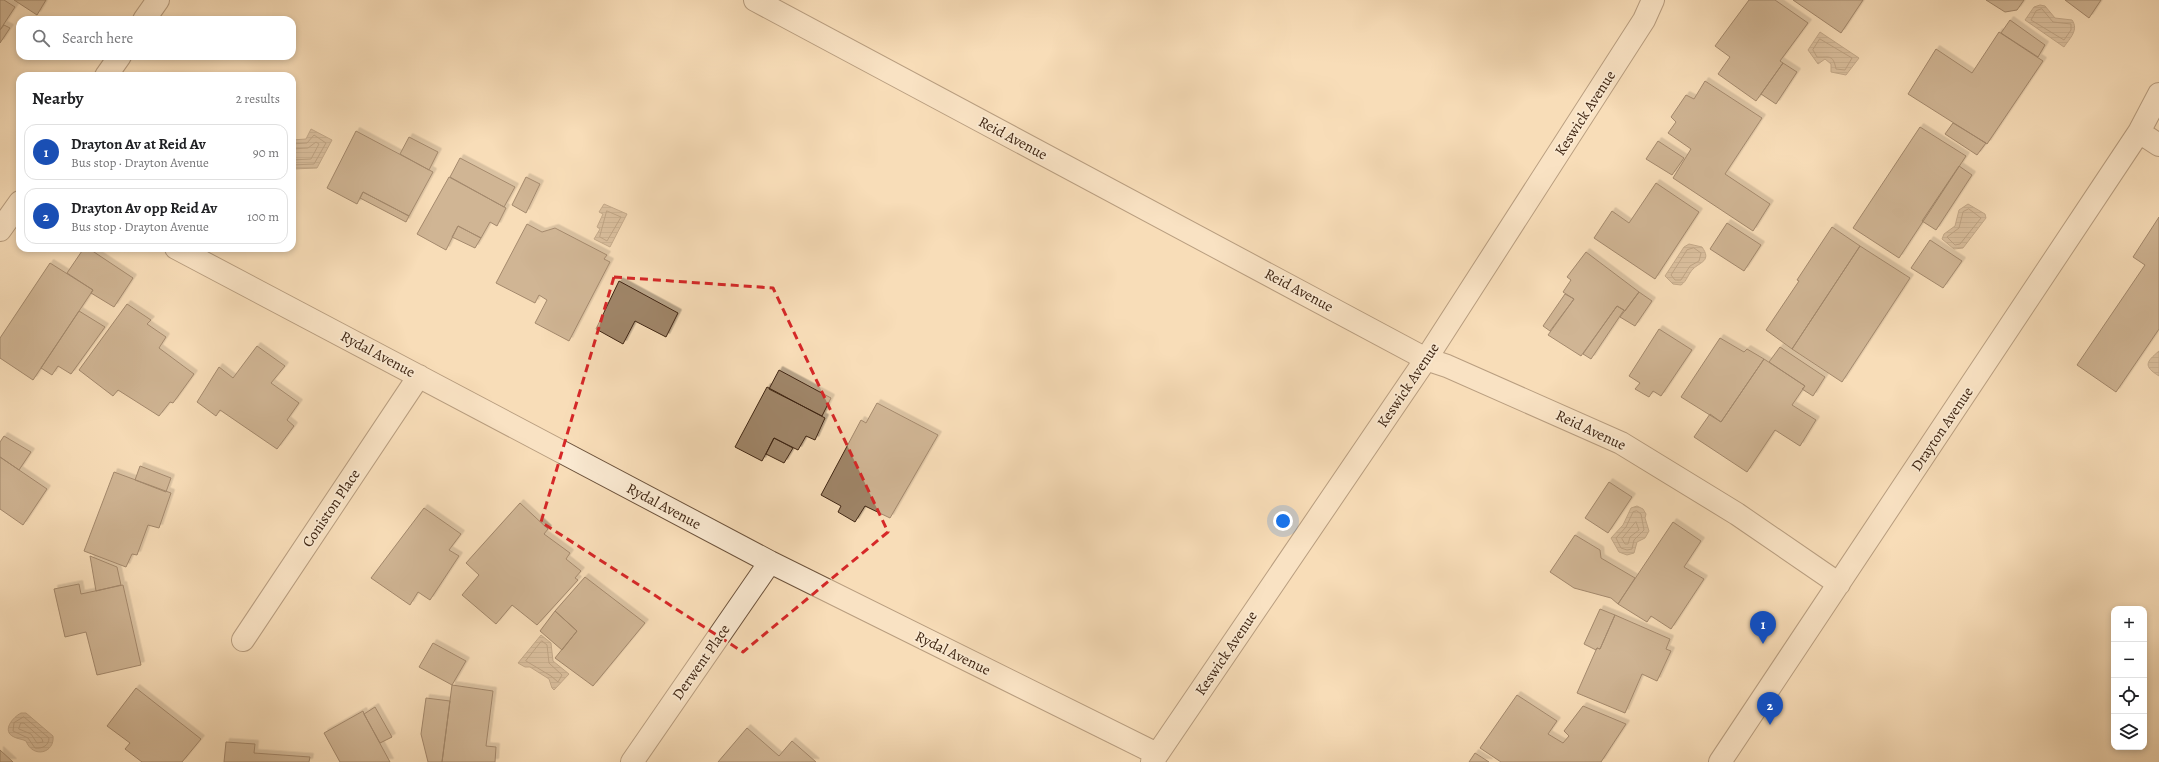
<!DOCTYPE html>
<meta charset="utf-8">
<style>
:root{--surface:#fff;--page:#f2f2f2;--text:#202124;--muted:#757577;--line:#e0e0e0;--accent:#7c3aed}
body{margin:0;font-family:Alegreya,serif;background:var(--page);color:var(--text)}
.controls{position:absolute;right:12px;bottom:12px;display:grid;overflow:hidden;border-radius:8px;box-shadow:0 2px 6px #0003}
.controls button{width:36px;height:36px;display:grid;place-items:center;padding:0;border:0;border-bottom:1px solid var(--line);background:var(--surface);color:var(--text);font:20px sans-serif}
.you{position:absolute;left:1283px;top:521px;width:14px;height:14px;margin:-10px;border:3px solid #fff;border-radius:50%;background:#1a73e8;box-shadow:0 0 0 6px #1a73e833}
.badge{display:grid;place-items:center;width:26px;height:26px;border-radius:50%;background:var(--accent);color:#fff;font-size:13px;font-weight:700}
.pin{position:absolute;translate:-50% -33px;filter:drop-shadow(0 1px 2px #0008)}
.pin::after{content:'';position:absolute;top:21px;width:14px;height:12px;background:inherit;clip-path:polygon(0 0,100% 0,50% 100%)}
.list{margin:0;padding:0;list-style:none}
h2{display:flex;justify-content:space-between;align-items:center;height:52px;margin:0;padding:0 16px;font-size:17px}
h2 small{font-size:13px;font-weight:400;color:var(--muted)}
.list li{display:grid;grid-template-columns:26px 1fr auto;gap:12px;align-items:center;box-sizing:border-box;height:56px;margin:0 8px 8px;padding:0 8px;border:1px solid var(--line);border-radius:12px}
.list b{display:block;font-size:15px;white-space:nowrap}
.list p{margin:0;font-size:13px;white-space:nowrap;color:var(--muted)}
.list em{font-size:13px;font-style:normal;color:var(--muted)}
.icon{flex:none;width:22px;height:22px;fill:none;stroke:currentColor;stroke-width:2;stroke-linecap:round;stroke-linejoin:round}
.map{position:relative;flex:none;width:2159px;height:762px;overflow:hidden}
.search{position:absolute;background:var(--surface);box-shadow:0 2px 6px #0003;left:16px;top:16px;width:280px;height:44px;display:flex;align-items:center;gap:10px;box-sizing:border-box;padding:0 14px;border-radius:12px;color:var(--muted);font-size:15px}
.panel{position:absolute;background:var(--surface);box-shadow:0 2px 6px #0003;left:16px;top:72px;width:280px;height:180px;border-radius:12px}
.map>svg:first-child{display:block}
.water{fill:url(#water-rules);stroke:#886e54}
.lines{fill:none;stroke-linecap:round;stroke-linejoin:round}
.shore{stroke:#7c6249;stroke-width:1}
.building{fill:#9f8568;stroke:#3f2512;filter:url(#shadow)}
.minor-casing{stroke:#6d533c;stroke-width:24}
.minor{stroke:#fae9d1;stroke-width:22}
.marked{fill:none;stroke:#d62828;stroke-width:3;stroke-dasharray:8 5;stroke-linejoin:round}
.labels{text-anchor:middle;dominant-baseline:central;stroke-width:3.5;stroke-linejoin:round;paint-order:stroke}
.street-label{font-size:15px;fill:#3f2512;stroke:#fae9d1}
</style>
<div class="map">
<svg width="2159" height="762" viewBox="0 0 2159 762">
<defs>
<pattern id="water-rules" width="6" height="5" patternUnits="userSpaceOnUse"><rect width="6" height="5" fill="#b99e80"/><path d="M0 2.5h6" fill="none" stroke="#988167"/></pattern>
<filter id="shadow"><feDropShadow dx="3.5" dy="-3.5" stdDeviation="0" flood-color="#0004"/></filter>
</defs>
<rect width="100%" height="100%" fill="#f8ddb8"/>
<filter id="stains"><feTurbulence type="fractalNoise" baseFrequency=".005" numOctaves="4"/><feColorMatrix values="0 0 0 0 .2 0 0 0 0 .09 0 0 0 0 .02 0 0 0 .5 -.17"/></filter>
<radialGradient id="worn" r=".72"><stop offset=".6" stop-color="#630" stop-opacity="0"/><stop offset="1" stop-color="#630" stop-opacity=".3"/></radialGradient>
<!-- water -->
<path class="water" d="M2040,5l5,1 10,12 17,2c7,10 -2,18 -8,27l-39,-27 9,-13z
M1820,32l39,26 -13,17 -15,-3v-8l-6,-5 -7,5 -10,-14z
M311,129l21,11 -15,28 -25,1v-29l14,-1z
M604,204l23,10 -17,33 -16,-8 6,-10 -3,-2 6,-13 -4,-2z
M1968,204l17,10 1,4 -23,30 -9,1 -12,-10 2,-5 11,-8 4,-16z
M1689,244l13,3c10,14 -2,15 -9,22 -5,5 -6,12 -12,16l-8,-1 -8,-8 19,-29z
M2159,351v25c-16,-10 -13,-14 0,-25z
M1637,506l6,3 3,5 -1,4 4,13 -4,7 -8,4 -3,11 -7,2 -8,-3 -8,-14 12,-13 8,-17z
M541,635l10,8 2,18 16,13 -15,16 -2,-2 -3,-9 -19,-12h-5l-7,-4z
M21,713h5l27,23c2,17 -20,23 -27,5 -4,-2 -8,-2 -12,-4 -13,-6 -1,-20 7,-24z"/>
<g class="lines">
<!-- shore -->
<path class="shore" d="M2042,9l11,13 18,2v6l-7,10 -33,-20 5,-9z
M1820,39l32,19 -7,12 -9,-1c-3,-16 -8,-11 -19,-12l-4,-7z
M292,144l15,-1 7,-8 12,8 -12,21 -22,1
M292,149l16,-1 8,-6 3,2 -8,15 -19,1
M1969,209l12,9 -21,26 -5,1 -8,-8 12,-9 4,-16z
M607,211l14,6 -14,24 -7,-4z
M1694,248l7,5 -2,8 -9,5 -9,14h-6l-4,-5 16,-25z
M1637,511l4,3 3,16 -10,10 -2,9 -5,1 -6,-2 -5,-10 10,-11 7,-15z
M1636,522l3,8 -9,7 -2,7h-3l-3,-5z
M542,641l5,4 2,18 13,12 -4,7 -7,-6 -25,-15z
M24,717l25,21c0,7 -6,11 -14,10l-7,-10 -15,-7 1,-8z
M21,723h3l18,16 1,3 -6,1 -6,-9 -12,-5z"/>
</g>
<!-- building -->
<path class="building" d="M0,0h4l11,7 -15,23z
M14,0h32l-9,15z
M1749,0h26l33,23 -28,38 3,2 -27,38 -38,-27 12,-17 -15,-11z
M1793,0h70l-22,33z
M1986,0h38l-7,10 -12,2z
M2065,0h36l-12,18z
M2010,20l35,25 -7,12 -37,-24z
M4,25l6,3 -10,15v-13z
M1999,32l44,29 -56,83 -79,-50 28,-45 36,24z
M1783,63l14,9 -21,32 -15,-10z
M1705,81l57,37 -37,56 45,30 -17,27 -80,-53 18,-29 -23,-16 8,-11 -5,-5 15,-22 8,4z
M1953,123l33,20 -9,12 -32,-21z
M1920,127l46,29 -67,102 -46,-30z
M356,131l77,41 -24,44 -46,-24 -6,12 -30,-16z
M409,137l29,15 -9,18 -29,-16z
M1658,141l26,17 -12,17 -26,-16z
M460,158l55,29 -11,20 -54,-30z
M1959,166l13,9 -36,55 -14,-9z
M449,177l57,31 -9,18 -7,-4 -9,16 -23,-12 -12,24 -29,-16z
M526,177l14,7 -14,29 -14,-8z
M1656,183l43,29 -44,67 -61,-41 18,-27 17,12z
M363,192l46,24 -3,6 -46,-24z
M2159,217v112l-43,63 -39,-27 68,-100 -12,-8z
M1727,223l34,22 -17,26 -34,-22z
M527,224l15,8 13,-4 52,27 -3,4 6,3 -41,79 -34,-18 12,-23 -8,-5 -4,8 -39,-20z
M458,226l23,12 -6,10 -23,-11z
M1832,227l28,19 -68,103 -26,-19 33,-49 -2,-1z
M1930,240l32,21 -19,27 -32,-20z
M1860,246l50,32 -68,104 -50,-33z
M84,248h4l45,30 -19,29 -23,-14 2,-3 -26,-17z
M1586,252l53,40 -14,19 -8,-5 -36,50 -33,-21 26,-36 -11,-7 8,-12 -4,-3z
M50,263l43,27 -60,90 -33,-22v-20z
M619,281l59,32 -12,24 -31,-16 -12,23 -27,-15z
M1639,292l13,9 -17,25 -15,-9z
M1565,294l9,5 -24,32 -7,-5z
M127,304l24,16 -4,4 19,13 -7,11 35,26 -21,29 -3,-1 -11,14 -41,-26 -5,6 -34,-26z
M1617,306l7,4 -33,49 -8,-5z
M79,311l26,16 -34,47 -13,-8 -6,9 -11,-7z
M1659,329l33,21 -31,46 -8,-5 -4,6 -14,-8 5,-6 -11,-7z
M1720,338l24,14 3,-3 17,10 -43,63 -40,-25z
M257,346l28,20 -14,17 28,20 -12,17 7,6 -17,23 -57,-39 -4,6 -19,-14 22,-35 14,11z
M1780,347l45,30 -12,19 -11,-7 3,-3 -36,-24z
M1764,359l41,27 -13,19 24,15 -16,26 -25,-16 -28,42 -53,-35 16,-23 11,8z
M779,370l52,28 -9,18 -53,-27z
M767,387l58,31 -10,22 -9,-4 -8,14 -24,-12 -12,23 -27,-14z
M877,403l61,32 -48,83 -25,-12 -10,16 -17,-10 3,-6 -20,-11 40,-75 5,3z
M4,436l27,16 -12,18 -19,-13v-15z
M774,438l19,10 -9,15 -18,-9z
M0,457l47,32 -24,36 -23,-16z
M140,466l31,12 -5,14 -31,-12z
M114,472l57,21 -12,35 -11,-3 -11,30 -5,-1 -6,13 -42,-16z
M1609,482l23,15 -24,36 -23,-15z
M520,503l28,26 -4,5 26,19 -4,6 15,12 -6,7 3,2 -41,45 -25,-20 -16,19 -34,-29 17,-20 -13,-12z
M424,508l37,26 -12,16 10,6 -29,44 -12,-8 -8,13 -39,-27z
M1673,522l28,19 -17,26 20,12 -33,50 -20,-13 -4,6 -29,-18z
M1575,535l25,15 1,8 34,20 -17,26 -7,-6 -37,-10 -24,-16z
M90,556l27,11 4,18 -25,6z
M585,577l60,46 -52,63 -38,-28 22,-27 -22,-20z
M79,584l2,10 42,-9 18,80 -44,10 -11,-43 -21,5 -11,-48z
M1600,609l15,6 -15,34 -3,-1 -1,2 -12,-6z
M555,611l22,20 -15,19 -22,-19z
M1615,615l55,24 -4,10 5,2 -14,30 -15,-7 -17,39 -48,-20 19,-43 1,-2 3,1z
M433,643l33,18 -14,24 -33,-18z
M452,685l41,6 -7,55 10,1 -1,15h-53z
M136,688l65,51 -19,23h-40l-17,-13 5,-6 -23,-17z
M1517,695l40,26 -9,13 15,9 6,-7 -5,-5 19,-25 43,18 -25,38h-100l-21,-14z
M426,698l24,3 -8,61h-14l-7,-28z
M375,707l17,30 -12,6 -16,-29z
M363,711l1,3 26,48h-50l-16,-29z
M747,728l32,28 13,-15 24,21h-98z
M226,742l29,2 -1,9 56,4 -1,5h-85z
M0,750l13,12h-13z
M1475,753l14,9h-20z"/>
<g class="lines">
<defs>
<path id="minor" d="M755,0l671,359 21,7 174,77 116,71 102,70
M144,20l14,-20
M106,76l14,-20
M2139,132l20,13
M0,230l20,-28
M176,248l594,314 387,192
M243,640l176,-264
M632,762l138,-200
M1152,762l274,-403 218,-339 9,-20
M1720,762l419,-630 20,-38"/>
</defs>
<!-- minor casing -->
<use href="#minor" class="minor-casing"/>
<!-- minor -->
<use href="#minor" class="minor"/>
</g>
<!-- marked area -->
<path d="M0 0H2159V762H0ZM614,277l159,11 115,244 -145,120 -202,-130z" fill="#f8ddb8" fill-opacity=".55" fill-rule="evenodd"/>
<path class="marked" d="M614,277l159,11 115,244 -145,120 -202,-130z"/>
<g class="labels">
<!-- street labels -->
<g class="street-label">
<text transform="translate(1585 113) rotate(-57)">Keswick Avenue</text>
<text transform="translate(1013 138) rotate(28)">Reid Avenue</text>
<text transform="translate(1299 290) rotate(28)">Reid Avenue</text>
<text transform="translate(378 354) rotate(28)">Rydal Avenue</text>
<text transform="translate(1408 385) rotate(-56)">Keswick Avenue</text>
<text transform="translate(1942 429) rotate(-56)">Drayton Avenue</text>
<text transform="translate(1591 430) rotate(25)">Reid Avenue</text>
<text transform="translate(664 506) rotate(28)">Rydal Avenue</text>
<text transform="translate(331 508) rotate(-56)">Coniston Place</text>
<text transform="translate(953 653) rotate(26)">Rydal Avenue</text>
<text transform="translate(1226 653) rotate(-56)">Keswick Avenue</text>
<text transform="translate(701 662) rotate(-55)">Derwent Place</text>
</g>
</g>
<rect width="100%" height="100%" filter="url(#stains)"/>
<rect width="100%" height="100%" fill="url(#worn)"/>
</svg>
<div class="controls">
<button>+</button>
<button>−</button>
<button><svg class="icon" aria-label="locate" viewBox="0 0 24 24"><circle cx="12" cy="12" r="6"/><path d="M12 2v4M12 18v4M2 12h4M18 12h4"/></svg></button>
<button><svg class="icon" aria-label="layers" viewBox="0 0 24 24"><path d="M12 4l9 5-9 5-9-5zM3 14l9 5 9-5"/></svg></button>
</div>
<div class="you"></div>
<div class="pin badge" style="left:1763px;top:644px;background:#1a4fb4">1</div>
<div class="pin badge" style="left:1770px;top:725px;background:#1a4fb4">2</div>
<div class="search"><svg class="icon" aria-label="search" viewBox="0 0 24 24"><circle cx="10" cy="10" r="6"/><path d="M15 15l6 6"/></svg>Search here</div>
<section class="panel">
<h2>Nearby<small>2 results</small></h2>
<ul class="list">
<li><span class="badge" style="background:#1a4fb4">1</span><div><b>Drayton Av at Reid Av</b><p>Bus stop · Drayton Avenue</p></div><em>90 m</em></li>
<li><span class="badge" style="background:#1a4fb4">2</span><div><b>Drayton Av opp Reid Av</b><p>Bus stop · Drayton Avenue</p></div><em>100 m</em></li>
</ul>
</section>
</div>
